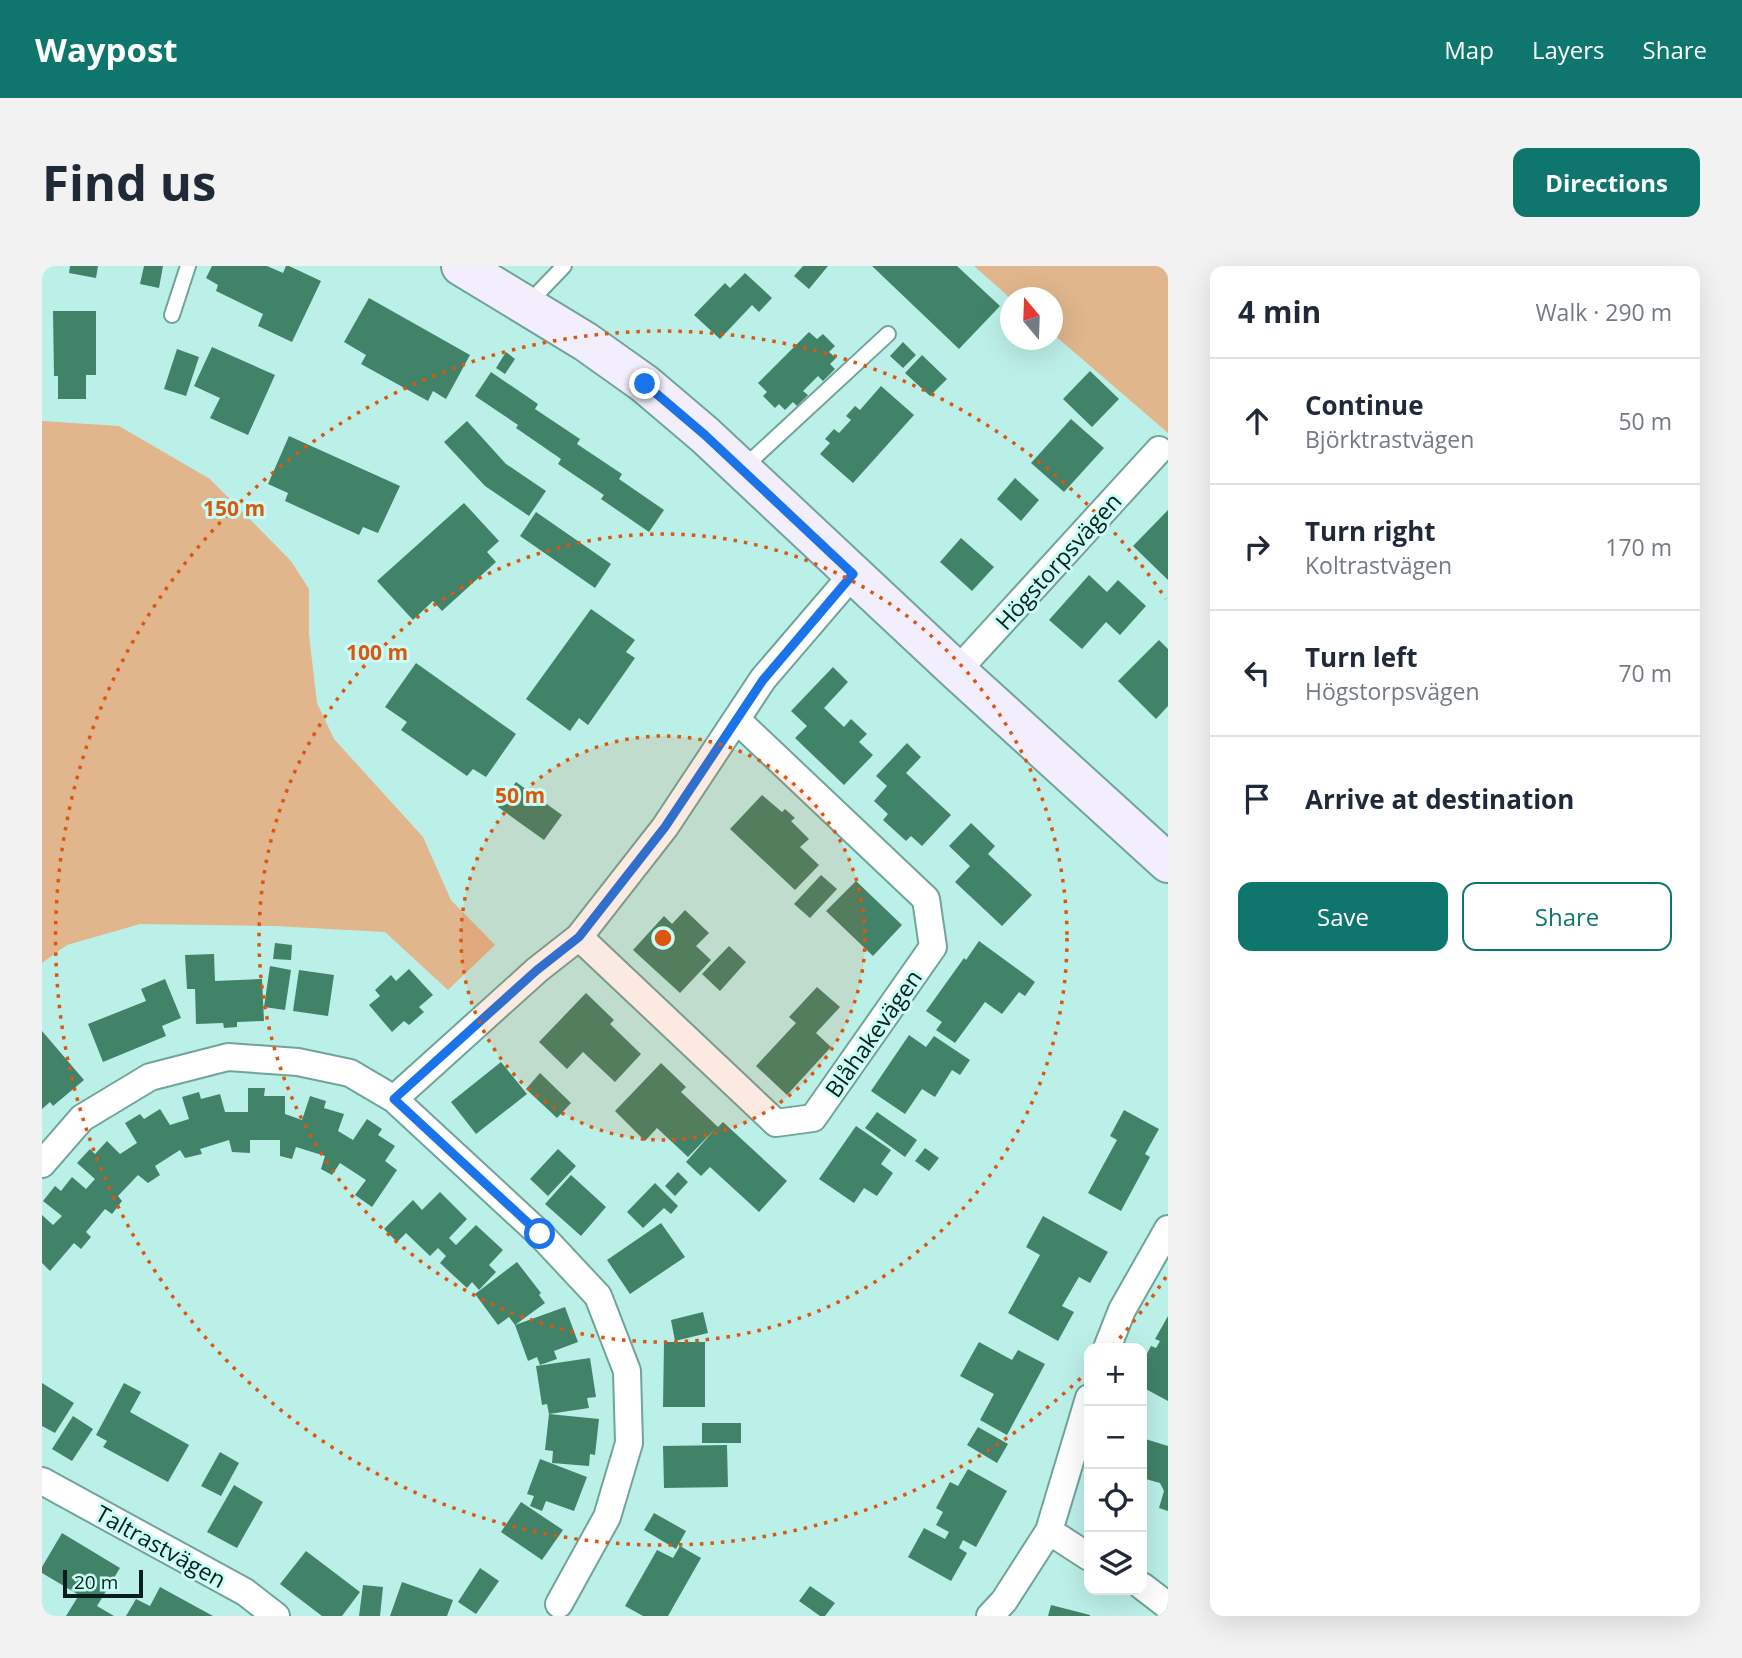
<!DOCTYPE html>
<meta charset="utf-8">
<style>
:root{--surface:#fff;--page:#f2f2f3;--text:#1f2937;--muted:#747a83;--line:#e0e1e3;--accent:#0f766e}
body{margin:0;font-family:"Open Sans",sans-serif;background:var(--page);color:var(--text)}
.controls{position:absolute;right:21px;bottom:21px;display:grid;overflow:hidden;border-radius:14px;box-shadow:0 7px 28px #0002}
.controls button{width:63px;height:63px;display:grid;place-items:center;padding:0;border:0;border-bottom:2px solid var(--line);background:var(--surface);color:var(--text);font:35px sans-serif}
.compass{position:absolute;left:958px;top:21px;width:63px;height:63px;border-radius:50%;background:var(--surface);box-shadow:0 7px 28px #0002;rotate:341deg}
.scale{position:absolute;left:21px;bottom:18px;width:80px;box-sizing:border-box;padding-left:7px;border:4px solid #091e1c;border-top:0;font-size:19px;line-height:24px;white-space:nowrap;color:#091e1c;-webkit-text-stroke:5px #c8fef6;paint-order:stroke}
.stop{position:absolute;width:21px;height:21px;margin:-16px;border:5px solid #1a73e8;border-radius:50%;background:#fff}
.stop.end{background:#1a73e8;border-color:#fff;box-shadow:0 2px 7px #0008}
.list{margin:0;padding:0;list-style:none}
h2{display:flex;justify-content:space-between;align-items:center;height:91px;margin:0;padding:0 28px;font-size:30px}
h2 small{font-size:23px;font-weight:400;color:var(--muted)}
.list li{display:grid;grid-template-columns:46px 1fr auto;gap:21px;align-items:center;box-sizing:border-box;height:126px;padding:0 28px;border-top:2px solid var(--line)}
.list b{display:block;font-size:26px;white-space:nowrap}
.list p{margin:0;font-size:23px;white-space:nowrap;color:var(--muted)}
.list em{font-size:23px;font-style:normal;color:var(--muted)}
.actions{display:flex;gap:14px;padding:21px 28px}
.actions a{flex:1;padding:16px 0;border:2px solid var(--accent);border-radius:14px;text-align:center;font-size:24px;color:var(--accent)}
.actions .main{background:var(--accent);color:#fff}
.icon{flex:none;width:38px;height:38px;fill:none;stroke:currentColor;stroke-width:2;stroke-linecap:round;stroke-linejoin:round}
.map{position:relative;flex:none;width:1126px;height:1350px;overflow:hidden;border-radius:14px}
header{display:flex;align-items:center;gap:42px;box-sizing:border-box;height:98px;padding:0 35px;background:var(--accent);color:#fff}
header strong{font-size:33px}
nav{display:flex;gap:38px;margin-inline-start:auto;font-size:24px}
.intro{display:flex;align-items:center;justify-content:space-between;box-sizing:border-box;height:168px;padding:0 42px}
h1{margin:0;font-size:49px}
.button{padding:18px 32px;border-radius:14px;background:var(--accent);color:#fff;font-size:24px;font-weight:700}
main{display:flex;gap:42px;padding:0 42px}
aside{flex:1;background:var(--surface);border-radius:14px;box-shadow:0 7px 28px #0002}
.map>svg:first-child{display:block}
.green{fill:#e1b68c}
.building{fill:#408368}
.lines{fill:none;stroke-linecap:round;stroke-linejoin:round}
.lane-casing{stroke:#70a39b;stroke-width:18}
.street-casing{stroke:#70a39b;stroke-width:30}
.secondary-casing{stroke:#70a39b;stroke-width:42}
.lane{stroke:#fff;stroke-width:14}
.street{stroke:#fff;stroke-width:26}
.secondary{stroke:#f3eefb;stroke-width:38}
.route{stroke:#1a73e8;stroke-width:9}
.ring{fill:none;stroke:#dd560d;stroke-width:3.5;stroke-dasharray:3.5 7}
.labels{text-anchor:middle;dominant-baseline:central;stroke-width:6;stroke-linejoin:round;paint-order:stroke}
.street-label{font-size:23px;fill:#091e1c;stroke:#c8fef6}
.centre{fill:#dd560d;stroke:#c8fef6;stroke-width:3.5}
.ring-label{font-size:21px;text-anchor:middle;font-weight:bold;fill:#dd560d;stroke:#c8fef6;stroke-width:6;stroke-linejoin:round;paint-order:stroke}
</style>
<header>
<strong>Waypost</strong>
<nav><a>Map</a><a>Layers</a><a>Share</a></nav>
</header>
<div class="intro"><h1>Find us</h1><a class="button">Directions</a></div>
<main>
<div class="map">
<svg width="1126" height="1350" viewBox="0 0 1126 1350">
<rect width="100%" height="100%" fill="#bbf0e8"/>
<!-- green -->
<path class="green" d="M932,0h194v167l-115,-99 -1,-36h-42z
M0,155l77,5 91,53 81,82 18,28v46l8,68 17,36 89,98 28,63 44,45 -47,45 -63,-58 -111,-6 -134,-2 -73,21 -25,18z"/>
<!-- building -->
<path class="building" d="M28,0h28l-2,12 -27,-5z
M102,0h19l-4,22 -19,-4z
M170,0h55l16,7 3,-7h3l32,15 -29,61 -34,-16 5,-12 -47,-23 2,-6 -12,-7z
M761,0h25l-19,23 -15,-13z
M830,0h85l43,40 -41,43z
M703,7l27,25 -13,14 -7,-7 -32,34 -26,-24 31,-32 5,5z
M327,32l101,57 -24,44 -13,-8 -5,10 -67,-37 5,-9 -22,-13z
M11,45h43v64h-10v24h-28v-23h-4z
M767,66l8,7 6,-5 12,12 -6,6 7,6 -6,6 5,5 -12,12 -5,-5 -15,15 5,4 -11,11 -4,-4 -8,8 -6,-6 -4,4 -12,-12 4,-4 -9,-9z
M861,76l13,13 -13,13 -13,-12z
M170,81l63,28 -27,60 -38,-17 10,-20 -26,-12z
M135,83l22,8 -13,39 -22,-7z
M464,86l9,7 -10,15 -9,-6z
M880,89l25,24 -17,17 -25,-23z
M1048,105l29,28 -27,28 -29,-28z
M449,106l47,32 -3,5 45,30 -3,5 45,30 -3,5 45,31 -15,22 -48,-33 3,-4 -46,-31 3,-5 -45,-31 2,-3 -43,-29z
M839,120l33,29 -61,68 -33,-29 10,-11 -5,-4 9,-10 5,4 12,-13 -5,-4 9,-10 5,4z
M1029,153l33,29 -40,44 -33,-29z
M425,155l39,43 40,27 -17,25 -44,-30 -41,-44z
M247,170l111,50 -22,47 -15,-6 -4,8 -74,-34 3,-8 -20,-9z
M973,212l24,22 -18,21 -24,-22z
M422,237l35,38 -12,11 9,10 -54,49 -9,-10 -20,19 -36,-39z
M1126,244v70l-35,-34z
M494,246l75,52 -16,24 -75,-52z
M919,272l33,29 -22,24 -32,-29z
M1047,309l18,17 11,-12 28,26 -26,29 -14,-13 -24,27 -33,-29z
M549,343l44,31 -9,12 9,6 -47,67 -9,-7 -9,13 -44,-32z
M1117,374l9,9v57l-12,13 -38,-38z
M374,397l100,71 -30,43 -13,-8 -6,7 -66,-46 6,-8 -22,-15z
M791,401l15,15 -24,26 20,19 7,-8 16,15 -8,8 14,13 -29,30 -49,-47 12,-12 -16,-15z
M865,477l14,14 -15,16 45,42 -29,31 -11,-10 -5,5 -23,-21 5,-6 -14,-13 13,-15 -11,-10z
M474,516l46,33 -18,25 -46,-33z
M720,529l20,17 3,-3 10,9 -4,3 18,18 -9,8 19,18 -24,25 -65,-61z
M929,557l24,23 -7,8 44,41 -30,31 -47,-44 15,-16 -21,-20z
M779,609l16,14 -27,29 -16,-14z
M814,615l46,44 -29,31 -47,-45z
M643,644l24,23 -13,13 15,14 -31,33 -47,-43 31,-34 8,8z
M937,675l56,41 -10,14 -6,-4 -17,22 -17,-12 -30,41 -19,-13 6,-8 -16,-11 38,-53 2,2z
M233,677l17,2 -1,15 -18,-1z
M687,680l17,16 -26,29 -18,-17z
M172,688l1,27 47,-2 2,42 -27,1v5l-13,1 -1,-5 -27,1 -1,-35h-8l-2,-34z
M228,700l21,4 -6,40 -21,-3z
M367,703l24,26 -14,12 5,5 -15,13 -5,-4 -12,11 -23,-27 11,-9 -5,-6 16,-15 5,6z
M257,704l35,5 -6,41 -35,-5z
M123,713l16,39 -19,8 4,10 -63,26 -15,-38 58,-23 -5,-12z
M775,721l23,20 -24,26 15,14 -44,48 -31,-29 40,-43 -7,-6z
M544,727l28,27 -4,4 31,30 -26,28 -32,-30 -16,17 -28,-27z
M0,765l42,49 -31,26 -3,-4 -8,7z
M867,769l17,12 8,-11 36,24 -10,15 -8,-5 -17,27 -13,-8 -17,25 -34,-23z
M459,796l26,32 -51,40 -25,-32z
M619,797l25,24 -5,5 37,35 5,-5 64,59 -28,31 -49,-45 -9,9 -15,-14 29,-33 -27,28 -31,-29 -12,13 -30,-30z
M498,807l31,30 -14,15 -31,-29z
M206,822h17l-1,8h21v18l17,6 8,-24 16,5 -2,7 20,6 -6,17 15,9 14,-21 15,10 -4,6 17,11 -10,15 12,9 -25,37 -17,-12 11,-15 -26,-17 -8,12 -11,-6 4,-13 -29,-9 -4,12 -12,-3v-16h-30v13l-18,-1 -3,-12 -29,9 2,5 -17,4 -5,-8 -25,16 5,9 -12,8 -10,-8 -20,21 4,5 -10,13 -7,-5 -19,23 5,5 -10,12 -7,-6 -24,28 -8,-8v-48l11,10 9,-9 -19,-15 12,-15 6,5 11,-14 14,12 9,-10 -18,-16 13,-14 5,5 12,-13 13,13 17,-11 -12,-20 15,-9 4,5 16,-10 10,16 19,-6 -7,-22 17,-5 2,7 19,-5 5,18h23z
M1082,844l35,19 -14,25 5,3 -29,54 -33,-18 29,-53 -7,-4z
M835,846l40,28 -12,17 -40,-29z
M814,860l35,24 -10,14 12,9 -16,23 -13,-8 -10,15 -35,-24z
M883,882l14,10 -10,13 -14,-10z
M516,883l18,17 -28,30 -18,-17z
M636,906l10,10 -13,14 -10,-10z
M529,909l35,32 -25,29 -36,-32z
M613,917l23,23 -7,8 -7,-6 -21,20 -16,-16z
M398,926l27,27 -18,19 7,7 20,-20 27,25 -14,15 7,7 -17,18 -7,-8 -5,6 -27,-25 6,-7 -8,-8 -8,8 -24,-23 -9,9 -13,-13 29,-29 9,10z
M1001,950l65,36 -18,31 -11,-6 -17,29 12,6 -16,29 -50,-28 32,-58 -14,-8z
M619,957l24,34 -55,37 -23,-34z
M475,996l24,31 -2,2 6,8 -30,22 50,-18 13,35 -24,9 3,8 -17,6 -3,-8 -9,4 -13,-36 -6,-8 -11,8 -23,-31z
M661,1046l5,21 -33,8 -4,-21z
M1126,1050v85l-26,-14v-24l9,-17 5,2 4,-7 -5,-2z
M622,1076h41v65h-42z
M937,1076l33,18 6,-10 27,14 -38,71 -27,-15 14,-26 -34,-18z
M548,1092l6,39 -9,1 2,10 -40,6 -2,-10 -5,1 -6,-39z
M0,1117l32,20 -19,30 -13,-7z
M82,1117l17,9 -11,20 59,33 -21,37 -65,-35 4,-6 -11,-6z
M507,1148l50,5 -4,36 -5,-1 -1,12 -37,-3 1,-12 -8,-1z
M31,1150l20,13 -21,32 -20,-12z
M660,1157h39v20h-39z
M936,1161l30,17 -11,19 -30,-18z
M1100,1172l26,8v65l-9,-3 5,-17 -4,-8 -18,-5z
M685,1179l1,42 -64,1 -1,-42z
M178,1186l19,11 -18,33 -20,-10z
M498,1193l47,18 -13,34 -28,-10 -4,10 -12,-5 4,-10 -7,-2z
M926,1203l39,22 -31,56 -13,-7 -4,8 8,5 -16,28 -43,-24 16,-29 21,11 4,-7 -13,-7 7,-13 -7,-4 14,-26 8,4z
M192,1219l29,17 -26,46 -30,-16z
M479,1236l42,28 -21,30 -41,-28z
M612,1247l32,18 -10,18 -32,-19z
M20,1267l58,35 -23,38 17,10h-48l13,-21 -37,-22v-6z
M638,1280l21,12 -33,58h-25l-18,-10 32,-56 16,8z
M264,1285l54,41 -18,24h-20l-42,-32z
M438,1302l19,13 -23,33 -18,-12z
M360,1316l51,18 -6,16h-57z
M321,1319l20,2 -3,29h-21z
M768,1320l25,17 -10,13h-5l-21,-15z
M118,1321l53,29h-87l10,-17 14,7z
M1009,1339l39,10v1h-42z"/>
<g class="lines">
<defs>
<path id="lane" d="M489,39l9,-14 24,-25
M130,49l16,-49
M700,203l146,-135"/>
<path id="street" d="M915,405l202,-221
M537,671l197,186 37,-5 120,-171 -7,-48 -188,-178
M352,833l143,-129 42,-33 86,-110 98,-148 90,-105
M0,898l40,-46 68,-41 78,-20 70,5 52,11 44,26 146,135 58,62 29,75 2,72 -22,74 -48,87
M1065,1082l15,-38 46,-81
M0,1215l203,111 31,24
M1007,1265l40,26
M1100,1320l26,20
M948,1350l14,-15 45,-70 40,-133"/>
<path id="secondary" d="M419,0l125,76 59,42 60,51 252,236 211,192"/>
</defs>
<!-- lane casing -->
<use href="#lane" class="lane-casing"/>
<!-- street casing -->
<use href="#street" class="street-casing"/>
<!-- secondary casing -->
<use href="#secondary" class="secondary-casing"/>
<!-- lane -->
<use href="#lane" class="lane"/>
<!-- street -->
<use href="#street" class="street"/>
<!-- secondary -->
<use href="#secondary" class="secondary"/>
</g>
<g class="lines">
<!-- route -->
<path class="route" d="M498,968l-146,-135 143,-129 42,-33 86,-110 98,-147 90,-106 -148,-139 -60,-51"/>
</g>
<!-- distance rings -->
<circle cx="621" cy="672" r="202" fill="#dd560d" fill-opacity=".12"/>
<g class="ring">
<circle cx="621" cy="672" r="202"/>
<circle cx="621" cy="672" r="404"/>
<path d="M1124 1011A607 607 0 0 1 1069 1082M1046 1105A607 607 0 1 1 1124 333"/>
</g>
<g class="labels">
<!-- street labels -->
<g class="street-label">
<text transform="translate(1016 295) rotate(-48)">Högstorpsvägen</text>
<text transform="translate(831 767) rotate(-55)">Blåhakevägen</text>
<text transform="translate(119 1280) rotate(29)">Taltrastvägen</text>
</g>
</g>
<circle cx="621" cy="672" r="10" class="centre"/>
<g class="ring-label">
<text x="192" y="250">150 m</text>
<text x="335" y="394">100 m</text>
<text x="478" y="537">50 m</text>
</g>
</svg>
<div class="controls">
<button>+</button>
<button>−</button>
<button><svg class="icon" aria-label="locate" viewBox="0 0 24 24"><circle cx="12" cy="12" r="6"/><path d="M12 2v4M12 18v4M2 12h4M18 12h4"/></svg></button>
<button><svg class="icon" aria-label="layers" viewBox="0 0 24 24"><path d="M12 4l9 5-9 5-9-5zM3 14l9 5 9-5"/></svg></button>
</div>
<svg class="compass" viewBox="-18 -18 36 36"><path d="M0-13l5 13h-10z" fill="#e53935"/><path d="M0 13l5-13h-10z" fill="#747a83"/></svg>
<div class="scale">20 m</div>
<div class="stop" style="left:498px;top:968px"></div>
<div class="stop end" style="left:603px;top:118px"></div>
</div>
<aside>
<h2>4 min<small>Walk · 290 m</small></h2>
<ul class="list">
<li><svg class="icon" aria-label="ahead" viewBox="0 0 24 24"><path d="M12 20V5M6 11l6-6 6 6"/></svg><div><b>Continue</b><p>Björktrastvägen</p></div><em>50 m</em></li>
<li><svg class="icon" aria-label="right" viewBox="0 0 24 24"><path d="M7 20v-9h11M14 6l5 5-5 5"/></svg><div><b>Turn right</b><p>Koltrastvägen</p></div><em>170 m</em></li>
<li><svg class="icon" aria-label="left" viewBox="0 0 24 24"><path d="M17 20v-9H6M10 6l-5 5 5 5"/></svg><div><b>Turn left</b><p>Högstorpsvägen</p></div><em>70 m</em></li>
<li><svg class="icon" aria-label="arrive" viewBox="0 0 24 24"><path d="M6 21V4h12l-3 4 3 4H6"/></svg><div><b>Arrive at destination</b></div></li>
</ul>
<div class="actions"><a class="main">Save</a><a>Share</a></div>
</aside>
</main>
